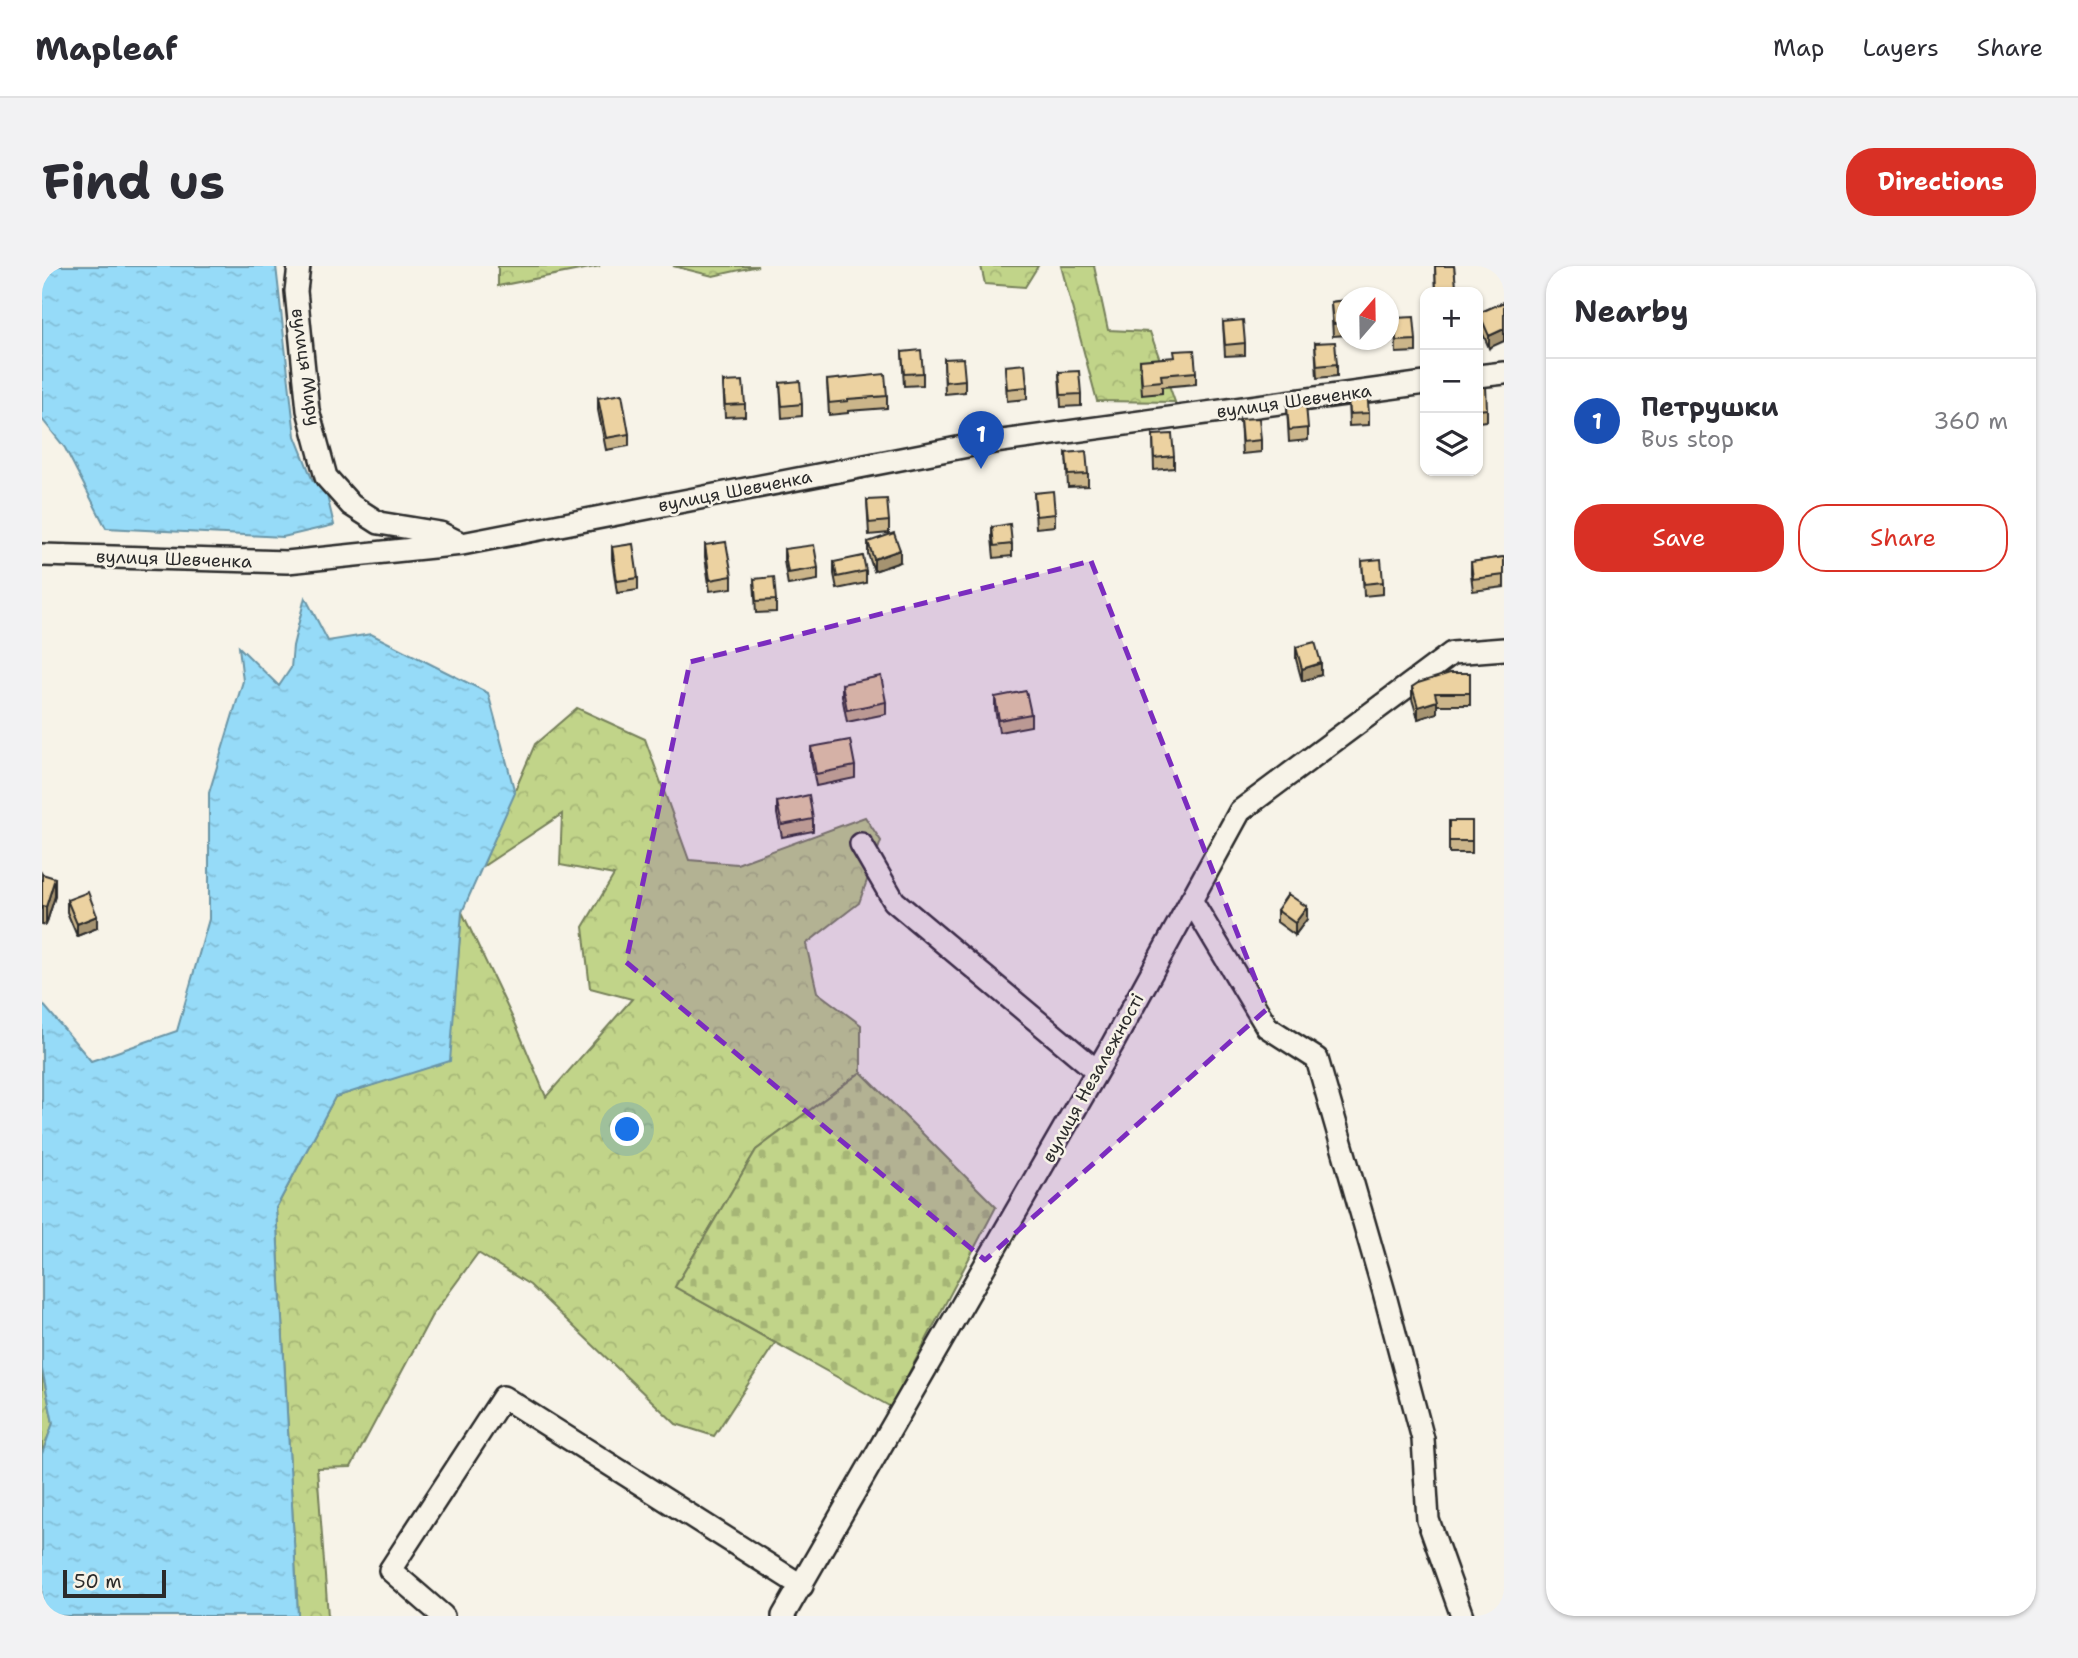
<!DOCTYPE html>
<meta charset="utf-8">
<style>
:root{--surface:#fff;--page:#f2f2f3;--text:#2b2b33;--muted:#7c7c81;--line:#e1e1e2;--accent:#d93025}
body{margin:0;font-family:"Shantell Sans",sans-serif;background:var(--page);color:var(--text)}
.controls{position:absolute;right:21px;top:21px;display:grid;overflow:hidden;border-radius:14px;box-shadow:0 2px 5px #0004}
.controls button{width:63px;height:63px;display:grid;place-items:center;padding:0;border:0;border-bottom:2px solid var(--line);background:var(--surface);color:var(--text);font:35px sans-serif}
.compass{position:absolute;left:1294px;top:21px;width:63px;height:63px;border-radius:50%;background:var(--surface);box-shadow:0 2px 5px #0004;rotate:20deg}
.scale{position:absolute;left:21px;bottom:18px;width:103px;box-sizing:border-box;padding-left:7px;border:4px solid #2b2b2b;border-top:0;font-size:19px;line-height:24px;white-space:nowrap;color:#2b2b2b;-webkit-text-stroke:5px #f7f3e8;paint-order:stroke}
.you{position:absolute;left:586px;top:864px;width:24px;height:24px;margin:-18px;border:5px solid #fff;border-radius:50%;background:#1a73e8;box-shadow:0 0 0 10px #1a73e833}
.badge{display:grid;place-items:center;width:46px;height:46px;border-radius:50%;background:var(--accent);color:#fff;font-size:23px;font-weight:700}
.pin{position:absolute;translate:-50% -58px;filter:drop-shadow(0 2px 4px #0008)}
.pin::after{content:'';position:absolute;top:37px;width:24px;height:21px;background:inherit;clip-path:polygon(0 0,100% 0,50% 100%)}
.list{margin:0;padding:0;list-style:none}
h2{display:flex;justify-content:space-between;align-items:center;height:91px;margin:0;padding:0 28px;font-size:30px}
h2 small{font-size:23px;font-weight:400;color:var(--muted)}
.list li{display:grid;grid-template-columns:46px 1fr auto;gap:21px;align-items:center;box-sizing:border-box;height:126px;padding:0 28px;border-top:2px solid var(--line)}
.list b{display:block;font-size:26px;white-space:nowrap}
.list p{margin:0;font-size:23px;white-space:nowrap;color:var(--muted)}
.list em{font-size:23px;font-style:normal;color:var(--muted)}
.actions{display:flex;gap:14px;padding:21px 28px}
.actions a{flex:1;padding:16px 0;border:2px solid var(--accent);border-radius:28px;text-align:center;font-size:24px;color:var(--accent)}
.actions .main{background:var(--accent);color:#fff}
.icon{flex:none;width:38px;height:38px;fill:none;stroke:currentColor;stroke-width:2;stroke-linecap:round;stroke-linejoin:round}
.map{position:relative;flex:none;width:1462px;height:1350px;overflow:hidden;border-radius:28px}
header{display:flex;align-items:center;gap:42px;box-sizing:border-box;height:98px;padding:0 35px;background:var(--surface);border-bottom:2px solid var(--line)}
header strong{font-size:33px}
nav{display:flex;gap:38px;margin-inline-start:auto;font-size:24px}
.intro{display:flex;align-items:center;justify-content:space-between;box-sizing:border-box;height:168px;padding:0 42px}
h1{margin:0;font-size:49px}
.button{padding:18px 32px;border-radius:28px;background:var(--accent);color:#fff;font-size:24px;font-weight:700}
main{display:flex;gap:42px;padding:0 42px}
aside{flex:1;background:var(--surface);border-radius:28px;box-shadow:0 2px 5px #0004}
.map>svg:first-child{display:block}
.forest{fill:url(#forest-crowns);stroke:#76805a;stroke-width:2}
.cemetery{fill:url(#cemetery-stones);stroke:#76805a;stroke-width:2}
.water{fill:url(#water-ripples);stroke:#6b95a6;stroke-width:2}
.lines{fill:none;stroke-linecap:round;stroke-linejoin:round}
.minor-casing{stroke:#2b2b2b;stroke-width:26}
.minor{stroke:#f7f3e8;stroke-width:21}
.wall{fill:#cbb58a;stroke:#2b2b2b;stroke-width:2}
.shaded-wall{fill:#a59371;stroke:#2b2b2b;stroke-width:2}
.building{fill:#ecd2a1;stroke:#2b2b2b;stroke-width:2}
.marked{fill:#7b2cbf;fill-opacity:0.2;stroke:#7b2cbf;stroke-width:5;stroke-dasharray:14 9;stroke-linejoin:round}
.labels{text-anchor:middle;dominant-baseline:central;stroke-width:5;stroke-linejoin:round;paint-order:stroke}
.street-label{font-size:18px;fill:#2b2b2b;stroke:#f7f3e8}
</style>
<header>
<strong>Mapleaf</strong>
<nav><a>Map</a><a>Layers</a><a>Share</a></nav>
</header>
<div class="intro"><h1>Find us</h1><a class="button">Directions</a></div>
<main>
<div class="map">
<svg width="1462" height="1350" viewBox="0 0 1462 1350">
<defs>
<pattern id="forest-crowns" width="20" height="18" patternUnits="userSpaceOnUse" patternTransform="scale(1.75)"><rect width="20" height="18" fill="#c1d489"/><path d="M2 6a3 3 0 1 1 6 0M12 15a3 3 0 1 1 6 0" fill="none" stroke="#a6b676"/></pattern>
<pattern id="cemetery-stones" width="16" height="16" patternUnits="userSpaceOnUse" patternTransform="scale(1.75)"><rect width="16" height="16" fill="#c1d489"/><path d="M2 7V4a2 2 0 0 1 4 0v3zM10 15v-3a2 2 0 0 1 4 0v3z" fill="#a6b676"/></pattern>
<pattern id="water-ripples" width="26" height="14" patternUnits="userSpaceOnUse" patternTransform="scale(1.75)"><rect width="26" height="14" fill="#96dbf8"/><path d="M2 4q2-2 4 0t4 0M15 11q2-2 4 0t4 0" fill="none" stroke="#81bcd5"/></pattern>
</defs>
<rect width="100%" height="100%" fill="#f7f3e8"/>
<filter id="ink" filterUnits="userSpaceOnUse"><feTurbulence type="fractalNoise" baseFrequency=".0143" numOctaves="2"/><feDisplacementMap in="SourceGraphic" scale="14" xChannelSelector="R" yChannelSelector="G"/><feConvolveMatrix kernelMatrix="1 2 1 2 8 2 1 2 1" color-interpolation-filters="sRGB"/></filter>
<g filter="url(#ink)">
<!-- forest -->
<path class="forest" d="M456,0h102l-102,20z
M631,0h85l-45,10z
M939,0h57l-13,21 -40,-3z
M1019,0h33l14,64 42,2 25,70 -78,-1z
M535,442l68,31 44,121 48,4 128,-47 16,24 -22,62 -53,41 11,48 44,33v47l-105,78 -81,137 100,56 -61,93 -38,-12 -146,-139 -52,-32 -47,64 -80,150 -34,1 11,148h-30l-22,-408 59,-111 114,-37 13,-148 54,113 30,72 86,-98 -42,-11 -7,-61 31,-52 -54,-10 2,-51 -80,53 53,-123z
M0,1103l11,54 -11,31z"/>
<!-- cemetery -->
<path class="cemetery" d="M819,806l135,135 -105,200 -216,-120 81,-137z"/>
<!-- water -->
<path class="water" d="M0,0h234l19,170 18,45 11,2 10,42 -51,12 -177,-9 -41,-80 -23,-29z
M263,331l23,44 43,-7 117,59 27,100 -53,119 -12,149 -115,36 -59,111 22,408h-256v-162l11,-31 -11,-54v-366l49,58 86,-30 32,-112v-126l34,-112 -4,-34 40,39 12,-18 2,-22z"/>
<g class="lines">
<defs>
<path id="minor" d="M257,0l-3,25 12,119 18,67 25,28 28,18 61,10 20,10
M1436,110l26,-3
M0,289l245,7 175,-18 511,-99 452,-62
M819,578l33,57 203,170
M1149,634l76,127 50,32 67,233 39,147 5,81 34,96
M401,1350l-53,-46 113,-173 299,189
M741,1350l329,-571 128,-234 212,-158 52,-4"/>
</defs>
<!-- minor casing -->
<use href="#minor" class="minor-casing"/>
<!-- minor -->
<use href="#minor" class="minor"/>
</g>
<!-- wall -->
<path class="wall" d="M1393,0h19l2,26h-20z
M1305,34v35l-14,1 -2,-34z
M1462,36l-15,46 -10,-23v-12z
M1353,52l21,22v12l-20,1z
M1181,56l22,21v12l-20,1z
M1273,77l22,21v12l-20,2z
M860,86l21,21v12l-19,1z
M902,93l21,21v12l-20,2z
M1098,94l56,12v12l-34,3v6l-20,2z
M963,100l22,21v12l-20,2z
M1017,106l22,22v12l-20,1z
M785,114l60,16v12l-39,3v2l-19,2z
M681,116l22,22v12l-20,1z
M738,117l22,21v12l-20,2z
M1436,121l9,22v12l-9,1z
M1306,129l21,18v12l-20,1z
M556,132l31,36v12l-23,4 -8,-40z
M1245,141l21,21v12l-19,2z
M1198,153l21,21v12l-19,2z
M1111,169l21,21v12l-20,2z
M1024,187l22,21v12l-20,1z
M992,227l21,21v12l-19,2z
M825,234l22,21v12l-20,2z
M950,261l20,17v12l-18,2 -2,-20z
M826,276l32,20 -26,9 -6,-17z
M663,279l27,31v12l-22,3 -5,-34z
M570,281l26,31v12l-21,3 -5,-34z
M742,283l34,19v12l-30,5 -4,-24z
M1462,291v30l-31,4 -2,-17v-12z
M1320,295l21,21v12l-19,2z
M792,296l32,9v12l-29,6 -3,-15z
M712,313l22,21v12l-20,1z
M1254,381l25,28 -19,6 -6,-22z
M1428,407v32h-33v8l-19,6 -6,-20v-12z
M800,418l44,18v12l-39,8 -5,-26z
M953,431l36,17v12l-32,6 -4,-23z
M769,481l44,19v12l-39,8 -5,-27z
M735,536l36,17v12l-31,6 -5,-23z
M1407,555h23v32h-23z
M0,608l13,22 -9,29 -4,-1z
M25,634l30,28 -20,8 -10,-24z
M1235,644l30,9 -12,16 -18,-13z"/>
<!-- shaded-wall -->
<path class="shaded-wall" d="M1462,63v12l-15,7v-12z
M858,284v12l-26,9v-12z
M1279,397v12l-19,6v-12z
M1395,435v12l-19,6v-12z
M13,612v18l-9,29v-18z
M1265,641v12l-12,16v-12z
M55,650v12l-20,8v-12z"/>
<!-- building -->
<path class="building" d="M1393,0h19l2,21 -20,2z
M1305,34v23l-14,1 -2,-22z
M1462,36v27l-15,7 -10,-23z
M1372,51l2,23 -20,1 -1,-23z
M1201,54l2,23 -20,2 -2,-23z
M1293,76l2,22 -20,2 -2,-23z
M879,84l2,23 -19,1 -2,-22z
M1152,84l2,22 -35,3 1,6 -20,2 -2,-23 35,-3 -1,-6z
M921,92l2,22 -20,2 -1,-23z
M983,98l2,23 -20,2 -2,-23z
M1037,105l2,23 -20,1 -2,-23z
M843,108l2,22 -39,3v2l-19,2 -2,-23z
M701,115l2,23 -20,1 -2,-23z
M758,115l2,23 -20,2 -2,-23z
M1436,121h8l1,22 -9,1z
M1325,126l2,21 -20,1 -1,-19z
M580,128l7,40 -23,4 -8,-40z
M1264,139l2,23 -19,2 -2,-23z
M1217,152l2,22 -19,2 -2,-23z
M1130,168l2,22 -20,2 -1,-23z
M1044,185l2,23 -20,1 -2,-22z
M1011,225l2,23 -19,2 -2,-23z
M845,233l2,22 -20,2 -2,-23z
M968,258l2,20 -18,2 -2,-19z
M852,267l6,17 -26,9 -6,-17z
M684,276l6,34 -22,4 -5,-35z
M591,278l5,34 -21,3 -5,-34z
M772,279l4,23 -30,5 -4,-24z
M821,290l3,15 -29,6 -3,-15z
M1462,291v18l-31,4 -2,-17z
M1339,293l2,23 -19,2 -2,-23z
M732,311l2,23 -20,1 -2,-22z
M1273,376l6,21 -19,6 -6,-22z
M1408,407h20v20h-35l2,8 -19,6 -6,-20 6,-4z
M839,410l5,26 -39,8 -5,-26z
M984,425l5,23 -32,6 -4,-23z
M808,474l5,26 -39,8 -5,-27z
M767,529l4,24 -31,6 -5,-23z
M1407,555h23v20h-23z
M0,608l13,4 -9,29 -4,-1z
M46,626l9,24 -20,8 -10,-24z
M1246,628l19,13 -12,16 -18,-13z"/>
</g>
<!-- marked area -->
<path class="marked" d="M1049,295l176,448 -282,251 -359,-298 64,-300z"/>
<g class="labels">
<!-- street labels -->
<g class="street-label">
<text transform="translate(264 101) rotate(82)">вулиця Миру</text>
<text transform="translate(1252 135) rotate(-8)">вулиця Шевченка</text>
<text transform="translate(693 225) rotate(-11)">вулиця Шевченка</text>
<text transform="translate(132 293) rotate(2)">вулиця Шевченка</text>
<text transform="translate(1051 812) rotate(-61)">вулиця Незалежності</text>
</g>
</g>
</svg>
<div class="controls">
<button>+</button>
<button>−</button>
<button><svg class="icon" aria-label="layers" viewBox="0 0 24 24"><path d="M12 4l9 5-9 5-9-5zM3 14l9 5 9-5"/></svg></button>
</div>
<svg class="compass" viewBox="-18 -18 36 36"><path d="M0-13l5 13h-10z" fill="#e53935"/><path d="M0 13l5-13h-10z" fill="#7c7c81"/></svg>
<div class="scale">50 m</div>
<div class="you"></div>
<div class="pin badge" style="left:939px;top:203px;background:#1a4fb4">1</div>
</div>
<aside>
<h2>Nearby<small></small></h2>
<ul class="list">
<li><span class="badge" style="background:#1a4fb4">1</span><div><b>Петрушки</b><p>Bus stop</p></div><em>360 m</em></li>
</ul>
<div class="actions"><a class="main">Save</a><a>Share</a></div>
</aside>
</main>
